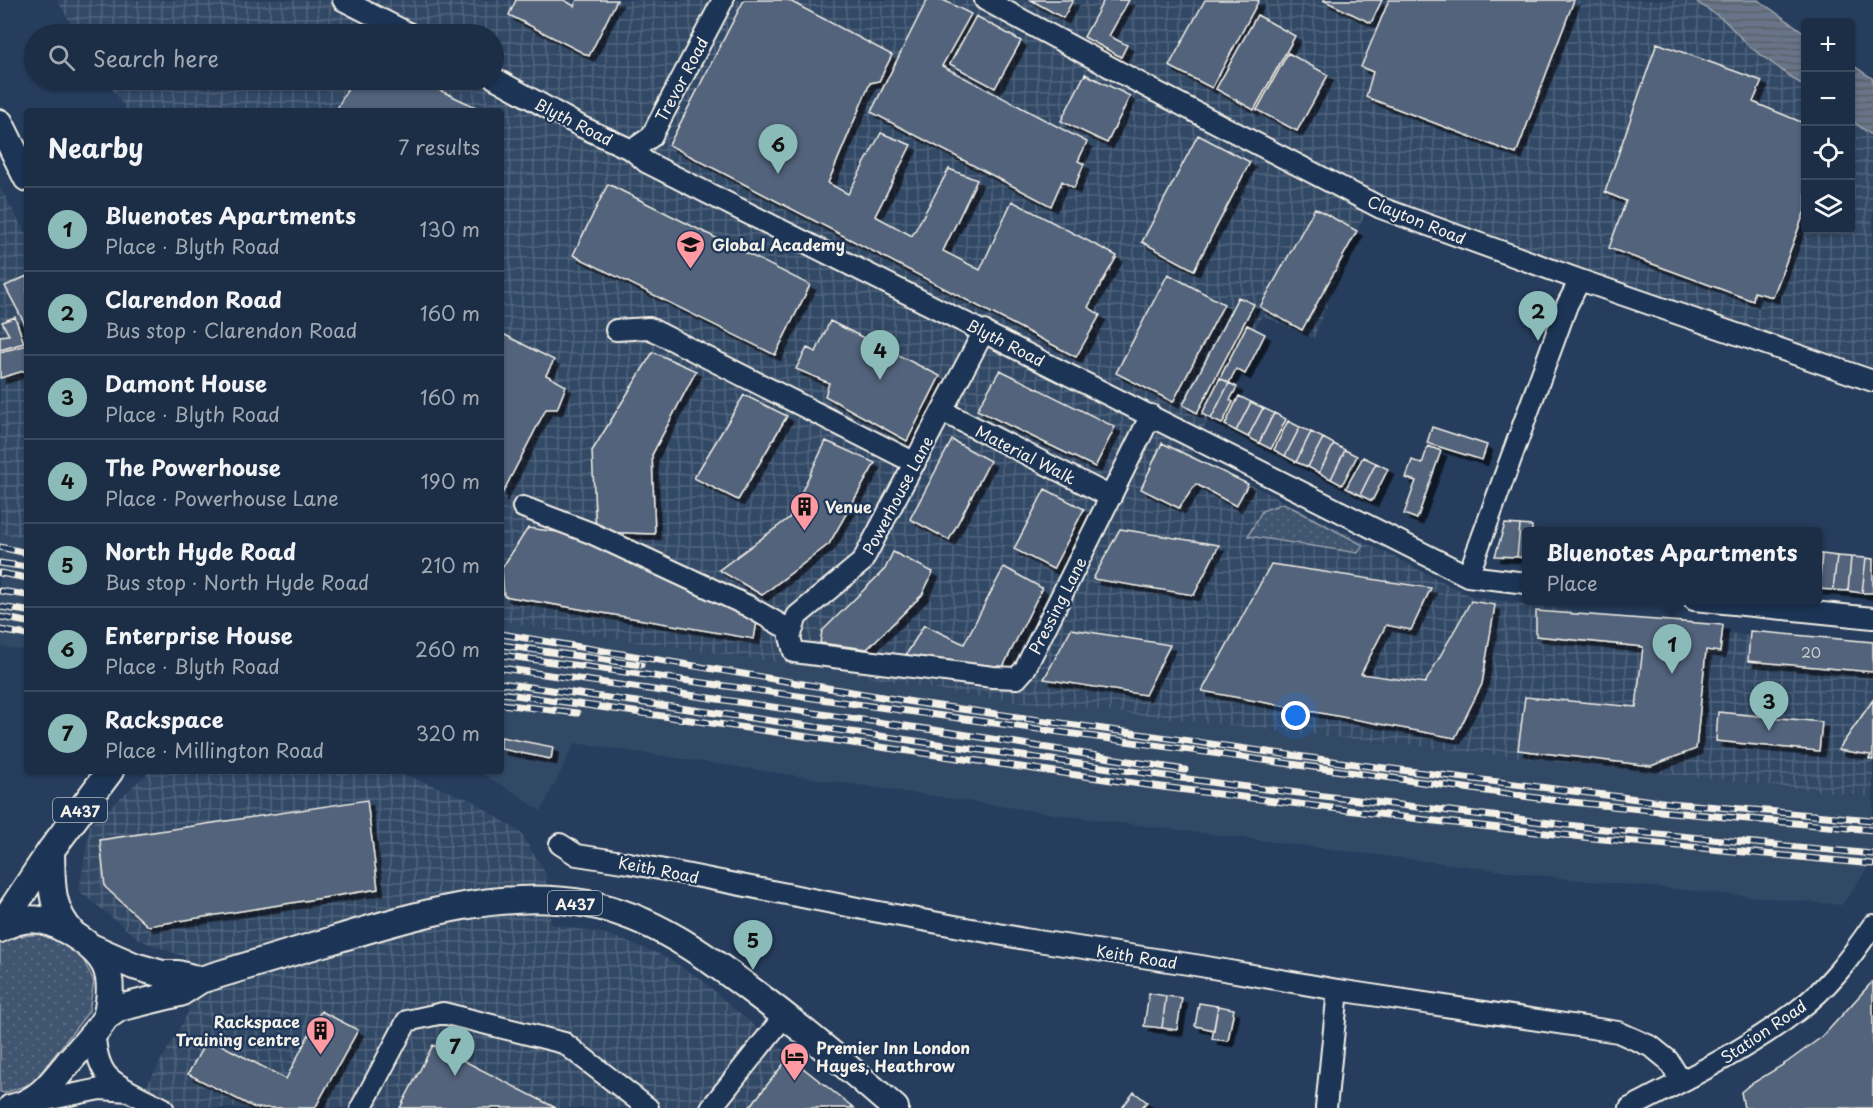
<!DOCTYPE html>
<meta charset="utf-8">
<style>
:root{--surface:#1c2e46;--page:#25364d;--text:#f1f3f6;--muted:#a0a8b3;--line:#3a4a5f;--accent:#8bbbb9}
body{margin:0;font-family:"Playpen Sans",sans-serif;background:var(--page);color:var(--text)}
.controls{position:absolute;right:18px;top:18px;display:grid;overflow:hidden;border-radius:6px;box-shadow:0 2px 4px #0004}
.controls button{width:54px;height:54px;display:grid;place-items:center;padding:0;border:0;border-bottom:2px solid var(--line);background:var(--surface);color:var(--text);font:30px sans-serif}
.you{position:absolute;left:1296px;top:716px;width:21px;height:21px;margin:-15px;border:4px solid #fff;border-radius:50%;background:#1a73e8;box-shadow:0 0 0 9px #1a73e833}
.badge{display:grid;place-items:center;width:39px;height:39px;border-radius:50%;background:var(--accent);color:#111;font-size:20px;font-weight:700}
.pin{position:absolute;translate:-50% -50px;filter:drop-shadow(0 2px 3px #0008)}
.pin::after{content:'';position:absolute;top:32px;width:21px;height:18px;background:inherit;clip-path:polygon(0 0,100% 0,50% 100%)}
.popup{position:absolute;left:1522px;top:527px;width:300px;height:78px;box-sizing:border-box;display:grid;place-content:center;border-radius:6px;background:var(--surface);filter:drop-shadow(0 2px 4px #0005);font-size:20px;white-space:nowrap;color:var(--muted)}
.popup b{font-size:22px;color:var(--text)}
.popup::after{content:'';position:absolute;left:50%;top:100%;margin-left:-12px;border:12px solid transparent;border-top-color:var(--surface)}
.list{margin:0;padding:0;list-style:none}
h2{display:flex;justify-content:space-between;align-items:center;height:78px;margin:0;padding:0 24px;font-size:26px}
h2 small{font-size:20px;font-weight:400;color:var(--muted)}
.list li{display:grid;grid-template-columns:39px 1fr auto;gap:18px;align-items:center;box-sizing:border-box;height:84px;padding:0 24px;border-top:2px solid var(--line)}
.list b{display:block;font-size:22px;white-space:nowrap}
.list p{margin:0;font-size:20px;white-space:nowrap;color:var(--muted)}
.list em{font-size:20px;font-style:normal;color:var(--muted)}
.icon{flex:none;width:33px;height:33px;fill:none;stroke:currentColor;stroke-width:2;stroke-linecap:round;stroke-linejoin:round}
.map{position:relative;flex:none;width:1873px;height:1108px;overflow:hidden}
.search{position:absolute;background:var(--surface);box-shadow:0 2px 4px #0004;left:24px;top:24px;width:480px;height:66px;display:flex;align-items:center;gap:15px;box-sizing:border-box;padding:0 21px;border-radius:33px;color:var(--muted);font-size:22px}
.panel{position:absolute;background:var(--surface);box-shadow:0 2px 4px #0004;left:24px;top:108px;width:480px;height:666px;border-radius:6px}
.map>svg:first-child{display:block}
.built{fill:#334966}
.industrial{fill:url(#industrial-grid)}
.grass{fill:url(#grass-dots);stroke:#9aa2ac;stroke-width:1.5}
.water{fill:url(#water-rules);stroke:#9fa7ae;stroke-width:1.5}
.building{fill:#52647b;stroke:#f4f1e8;stroke-width:1.5;filter:url(#shadow)}
.lines{fill:none;stroke-linecap:round;stroke-linejoin:round}
.minor-casing{stroke:#f4f1e8;stroke-width:24}
.major-casing{stroke:#f4f1e8;stroke-width:30}
.minor{stroke:#1d3557;stroke-width:20}
.major{stroke:#1d3557;stroke-width:26}
.rail-casing{stroke:#f4f1e8;stroke-width:7}
.rail{stroke:#1d3557;stroke-width:4.5;stroke-dasharray:14;stroke-linecap:butt}
.labels{text-anchor:middle;dominant-baseline:central;stroke-width:4.5;stroke-linejoin:round;paint-order:stroke}
.number-label{font-size:14px;fill:#cccecd}
.shield{fill:#1d3557;stroke:#b4b9bc;stroke-width:1.5}
.shield-label{font-size:15px;font-weight:bold;fill:#f4f1e8}
.street-label{font-size:16px;fill:#f4f1e8;stroke:#1d3557}
.poi-label{font-size:16px;font-weight:bold;fill:#f4f1e8;stroke:#1d3557;text-anchor:start}
</style>
<div class="map">
<svg width="1873" height="1108" viewBox="0 0 1873 1108">
<defs>
<pattern id="industrial-grid" width="8" height="8" patternUnits="userSpaceOnUse" patternTransform="scale(1.5)"><rect width="8" height="8" fill="#334966"/><path d="M0 4h8M4 0v8" fill="none" stroke="#51647c"/></pattern>
<pattern id="grass-dots" width="8" height="8" patternUnits="userSpaceOnUse" patternTransform="scale(1.5)"><rect width="8" height="8" fill="#40546f"/><path d="M2 2h.1M6 6h.1" fill="none" stroke="#5c6d84" stroke-width="1.8" stroke-linecap="round"/></pattern>
<pattern id="water-rules" width="6" height="5" patternUnits="userSpaceOnUse" patternTransform="scale(1.5)"><rect width="6" height="5" fill="#677588"/><path d="M0 2.5h6" fill="none" stroke="#585e67"/></pattern>
<filter id="shadow"><feDropShadow dx="5.5" dy="5.5" stdDeviation="0" flood-color="#0009"/></filter>
</defs>
<rect width="100%" height="100%" fill="#263d5d"/>
<filter id="ink" filterUnits="userSpaceOnUse"><feTurbulence type="fractalNoise" baseFrequency=".0167" numOctaves="2"/><feDisplacementMap in="SourceGraphic" scale="12" xChannelSelector="R" yChannelSelector="G"/><feConvolveMatrix kernelMatrix="1 2 1 2 8 2 1 2 1" color-interpolation-filters="sRGB"/></filter>
<g filter="url(#ink)">
<!-- built -->
<path class="built" d="M0,533l27,5v113l-27,-5z
M501,622l322,47 154,28 896,100v63l-31,45 -274,-26 -486,-61 -507,-75 -34,68 -26,-18 -38,-22h24z"/>
<!-- industrial -->
<path class="industrial" d="M57,0h1637l30,20 26,27 55,40 1,143h44l1,-110 22,16v231l-426,-133 -72,-38 -22,42 -39,100 -52,-22 -55,105 -15,34 281,142 400,56v144l-896,-100 -154,-28 -322,-47v-511h-374l-21,-31h388v-46h-417z
M0,187l27,49v302l-27,-5z
M150,771h245l76,29 49,32 25,40 6,52 55,10 53,20 41,24 33,30 120,100h-719l54,-95 -3,-56 -45,-17 -61,-49 11,-66z"/>
<!-- grass -->
<path class="grass" d="M1283,503l80,42 -5,8 -110,-17 14,-25z
M42,934l36,16 16,31 -5,30 -56,72 -28,10 -5,-1v-147c9,-10 29,-9 42,-11z"/>
<!-- water -->
<path class="water" d="M1694,0h64l47,33v54l-55,-40 -26,-27z
M1851,64l22,15v57l-22,-16z"/>
<!-- building -->
<path class="building" d="M516,0h48l10,6 3,-6h40l-28,56 -80,-41z
M744,0h44l104,55 -13,26 -9,2 -42,100 20,11 33,-61 30,12 -36,71 37,20 37,-67 28,11 -34,71 37,19 32,-69 105,55 -29,51 12,8 -24,42 -407,-212z
M927,0h16l28,14 -29,52 145,76 -9,19 6,3 -10,24 -12,-7 -11,25 -180,-94z
M1031,0h42l-10,18z
M1104,0h25l-20,36 18,9 -6,12 -37,-20z
M1205,0h54l-47,88 -43,-22z
M1323,0h59l-11,23z
M1389,0h185l-58,154 -150,-57 7,-25 -12,-5z
M1257,15l38,21 -41,74 -38,-21z
M976,16l45,25 -26,47 -45,-24z
M1657,43l105,38 -9,21 53,22v84l-33,89 -19,-5 -1,9 -144,-53 17,-47 -21,-9z
M1288,53l40,22 -31,56 -40,-21z
M1085,74l45,22 -23,47 -46,-22z
M352,80h66l66,31h-148z
M1198,135l52,27 -56,108 -52,-28z
M608,184l202,101 -35,70 -202,-100z
M1315,208l42,23 -55,99 -42,-23z
M1168,274l56,30 -51,98 -57,-29z
M27,276v52l-22,-42z
M1238,297l16,7 -57,109 -14,-8z
M15,317l9,26 -24,7v-14l9,-1 -7,-13z
M830,321l110,55 -33,65 -82,-45 4,-13 -33,-14 11,-21 9,4z
M1247,325l18,9 -20,40 -9,-5 -7,14 -9,-5z
M501,333l53,27 -8,15 20,11 -9,23h-11l-45,87z
M27,345v25l-27,8v-26z
M653,352l43,19 -44,84 3,79 -59,-2 -4,-81z
M1000,370l115,57 -20,40 -118,-57z
M1220,378l9,5 -18,36 -9,-5z
M1229,383l8,4 -7,13 3,2 -11,22 -11,-5z
M744,395l43,21 -49,84 -44,-22z
M1239,396l12,6 -15,29 -11,-6z
M1251,402l12,6 -15,29 -12,-6z
M1263,408l11,5 -15,30 -11,-6z
M1274,413l12,6 -15,30 -12,-6z
M1288,421l12,6 -15,29 -11,-6z
M1300,427l11,5 -15,30 -11,-6z
M1432,427l55,18 -5,15 -55,-17z
M1311,432l12,6 -15,29 -12,-5z
M1323,438l11,6 -15,29 -11,-6z
M952,440l38,21 -41,79 -39,-21z
M826,441l49,22 -46,81 -67,51 -43,-25 70,-52z
M1162,443l86,41 -12,22 -40,-22 -17,24 -38,-19z
M1334,444l11,6 -14,29 -12,-6z
M1428,446l13,5 -24,68 -13,-5 12,-33 -10,-3 6,-18 10,4z
M1345,450l12,6 -15,29 -11,-6z
M1363,457l13,6 -16,32 -14,-7z
M1376,463l12,6 -16,32 -12,-6z
M1045,489l39,20 -31,60 -39,-20z
M1505,524l15,1 -3,32 -22,-1z
M1520,525l12,1v6h-6v26l-9,-1z
M528,528l105,14v22l29,2 98,39 -6,34 -250,-43 -2,-28z
M1120,529l99,16 -25,50 -101,-16z
M893,552l40,20 -11,23 -55,54 -47,-6 2,-12 63,-62z
M1818,554h4l-3,35h-1z
M1822,554l15,2 -4,34 -14,-1z
M1837,556l14,1 -3,34 -15,-1z
M1851,557l15,1 -4,35 -14,-2z
M1866,558l7,1v34h-11z
M1271,564l160,24 -20,42 -25,-5 -25,49 64,9 46,-82 24,4 -13,79 -27,54 -253,-47z
M1004,567l38,21 -39,79 -97,-12 18,-30 40,19z
M1536,611l187,14 -3,27 -14,-2 -10,99 -45,17 -133,-16 7,-53 111,10 7,-60 -107,-11z
M1071,629l99,16 -25,50 -101,-16z
M1750,631l123,11v30l-125,-11z
M1873,700v60l-4,-1 2,-4 -33,-5z
M1718,712l104,10 -3,29 -103,-10z
M501,737l52,10 -2,12 -50,-10z
M367,800l11,89 -230,37 -43,-39 -5,-47z
M1873,981v127h-129l-3,-16 7,-6 38,-23 37,-27z
M1149,993l17,3 -4,32 -18,-2z
M1166,996l16,2 -5,32 -15,-2z
M1199,1003l19,3 -4,24 -19,-4z
M1218,1006l16,3 -6,32 -16,-2z
M321,1011l37,19 -43,78h-60l-67,-34 20,-36 78,41z
M433,1045l123,63h-156z
M789,1057l65,51h-105z
M1134,1092l13,10 -5,5 1,1h-21z"/>
<g class="lines">
<defs>
<path id="minor" d="M343,0l67,34
M985,0l166,89 230,119 199,72 293,101
M494,78l88,49 50,23 14,12 822,414 58,7
M632,150l19,-13 72,-137
M616,330l33,-2 266,135
M984,331l-122,231 -65,54 -7,21 4,15 199,25 24,1 8,-9 126,-254
M942,411l169,86
M523,507l68,26 157,73 33,19 11,4
M1468,576l99,-271 13,-25
M1694,600l179,18
M560,844l17,11 52,8 239,47 157,29 176,27 137,24 280,42 34,15 16,13 13,21
M94,1032c2,14 3,30 12,42 10,13 41,26 57,34
M31,1103l69,-14 29,2
M361,1108l46,-87 36,-8 121,30 84,65
M711,1108l74,-93
M1326,1108l12,-118
M1630,1108c57,-29 116,-58 167,-97 31,-23 54,-54 76,-86"/>
<path id="major" d="M0,123l27,55
M51,850c1,33 -2,58 22,84
M0,927l51,-77 59,-79
M0,929c30,-18 53,-9 80,10 10,7 19,14 25,26 7,14 5,34 2,49 -3,10 -32,40 -40,50 -16,20 -29,38 -56,44
M93,948l41,18 28,8h16l22,6
M106,1017l13,-9 61,-15 20,-13c44,-13 87,-26 130,-39 82,-25 172,-53 258,-37 64,12 117,51 167,89 48,36 94,75 140,115"/>
</defs>
<!-- minor casing -->
<use href="#minor" class="minor-casing"/>
<!-- major casing -->
<use href="#major" class="major-casing"/>
<!-- minor -->
<use href="#minor" class="minor"/>
<!-- major -->
<use href="#major" class="major"/>
<defs>
<path id="rail" d="M0,547l27,6
M0,563l27,4
M0,573l27,5
M0,591l27,4
M0,607l27,4
M0,617l27,5
M0,630l27,5
M501,634l424,70 451,63 294,36 203,17
M501,645l140,20
M501,655l1051,145 118,12 203,18
M501,668l460,66 224,36
M501,683l730,102 362,43 280,26
M501,693l653,93 281,35 157,17 281,26
M501,704l76,9"/>
</defs>
<!-- rail casing -->
<use href="#rail" class="rail-casing"/>
<!-- rail -->
<use href="#rail" class="rail"/>
</g>
</g>
<!-- icons -->
<defs>
<symbol id="school-pin" viewBox="-11 -11 22 30"><path d="M0 17L-7.5 6A9.5 9.5 0 1 1 7.5 6Z" fill="#ff9aa2" stroke="#1d3557"/><path d="M0-5L7-2L0 1L-7-2ZM-4 1L0 2.5L4 1V4Q0 6-4 4Z" fill="#111"/></symbol>
<symbol id="building-pin" viewBox="-11 -11 22 30"><path d="M0 17L-7.5 6A9.5 9.5 0 1 1 7.5 6Z" fill="#ff9aa2" stroke="#1d3557"/><path d="M-4-6H4V6H1V3H-1V6H-4ZM-2.5-4.3h1.7v1.8h-1.7ZM.8-4.3h1.7v1.8H.8ZM-2.5-1h1.7V.8h-1.7ZM.8-1h1.7V.8H.8Z" fill="#111"/></symbol>
<symbol id="hotel-pin" viewBox="-11 -11 22 30"><path d="M0 17L-7.5 6A9.5 9.5 0 1 1 7.5 6Z" fill="#ff9aa2" stroke="#1d3557"/><path d="M-6-4.5h1.5V1H6V5H4.5V3h-9V5H-6ZM-4 0a1.8 1.8 0 1 1 3.6 0ZM.5 0V-2.5h3Q6-2.5 6 0Z" fill="#111"/></symbol>
</defs>
<g fill-rule="evenodd">
<use href="#school-pin" x="674" y="228" width="33" height="45"/>
<use href="#building-pin" x="788" y="490" width="33" height="45"/>
<use href="#building-pin" x="304" y="1014" width="33" height="45"/>
<use href="#hotel-pin" x="778" y="1040" width="33" height="45"/>
</g>
<g class="labels">
<!-- number labels -->
<g class="number-label">
<text x="1811" y="652">20</text>
</g>
<!-- shield labels -->
<g class="shield">
<rect x="53" y="798" width="54" height="24" rx="4.5"/>
<rect x="548" y="891" width="54" height="24" rx="4.5"/>
</g>
<g class="shield-label">
<text x="80" y="810">A437</text>
<text x="575" y="903">A437</text>
</g>
<!-- street labels -->
<g class="street-label">
<text transform="translate(681 79) rotate(-62)">Trevor Road</text>
<text transform="translate(574 121) rotate(27)">Blyth Road</text>
<text transform="translate(1417 219) rotate(22)">Clayton Road</text>
<text transform="translate(1006 342) rotate(27)">Blyth Road</text>
<text transform="translate(1026 454) rotate(27)">Material Walk</text>
<text transform="translate(897 495) rotate(-62)">Powerhouse Lane</text>
<text transform="translate(1057 605) rotate(-63)">Pressing Lane</text>
<text transform="translate(659 869) rotate(11)">Keith Road</text>
<text transform="translate(1137 956) rotate(9)">Keith Road</text>
<text transform="translate(1763 1031) rotate(-34)">Station Road</text>
</g>
<!-- poi labels -->
<g class="poi-label">
<text x="712" y="244">Global Academy</text>
<text x="825" y="506">Venue</text>
<text x="300" y="1021" text-anchor="end">Rackspace<tspan x="300" dy="18">Training centre</tspan></text>
<text x="816" y="1047">Premier Inn London<tspan x="816" dy="18">Hayes, Heathrow</tspan></text>
</g>
</g>
</svg>
<div class="controls">
<button>+</button>
<button>−</button>
<button><svg class="icon" aria-label="locate" viewBox="0 0 24 24"><circle cx="12" cy="12" r="6"/><path d="M12 2v4M12 18v4M2 12h4M18 12h4"/></svg></button>
<button><svg class="icon" aria-label="layers" viewBox="0 0 24 24"><path d="M12 4l9 5-9 5-9-5zM3 14l9 5 9-5"/></svg></button>
</div>
<div class="you"></div>
<div class="pin badge" style="left:1672px;top:674px">1</div>
<div class="popup"><b>Bluenotes Apartments</b>Place</div>
<div class="pin badge" style="left:1538px;top:341px">2</div>
<div class="pin badge" style="left:1769px;top:731px">3</div>
<div class="pin badge" style="left:880px;top:380px">4</div>
<div class="pin badge" style="left:753px;top:970px">5</div>
<div class="pin badge" style="left:778px;top:174px">6</div>
<div class="pin badge" style="left:455px;top:1076px">7</div>
<div class="search"><svg class="icon" aria-label="search" viewBox="0 0 24 24"><circle cx="10" cy="10" r="6"/><path d="M15 15l6 6"/></svg>Search here</div>
<section class="panel">
<h2>Nearby<small>7 results</small></h2>
<ul class="list">
<li><span class="badge">1</span><div><b>Bluenotes Apartments</b><p>Place · Blyth Road</p></div><em>130 m</em></li>
<li><span class="badge">2</span><div><b>Clarendon Road</b><p>Bus stop · Clarendon Road</p></div><em>160 m</em></li>
<li><span class="badge">3</span><div><b>Damont House</b><p>Place · Blyth Road</p></div><em>160 m</em></li>
<li><span class="badge">4</span><div><b>The Powerhouse</b><p>Place · Powerhouse Lane</p></div><em>190 m</em></li>
<li><span class="badge">5</span><div><b>North Hyde Road</b><p>Bus stop · North Hyde Road</p></div><em>210 m</em></li>
<li><span class="badge">6</span><div><b>Enterprise House</b><p>Place · Blyth Road</p></div><em>260 m</em></li>
<li><span class="badge">7</span><div><b>Rackspace</b><p>Place · Millington Road</p></div><em>320 m</em></li>
</ul>
</section>
</div>
